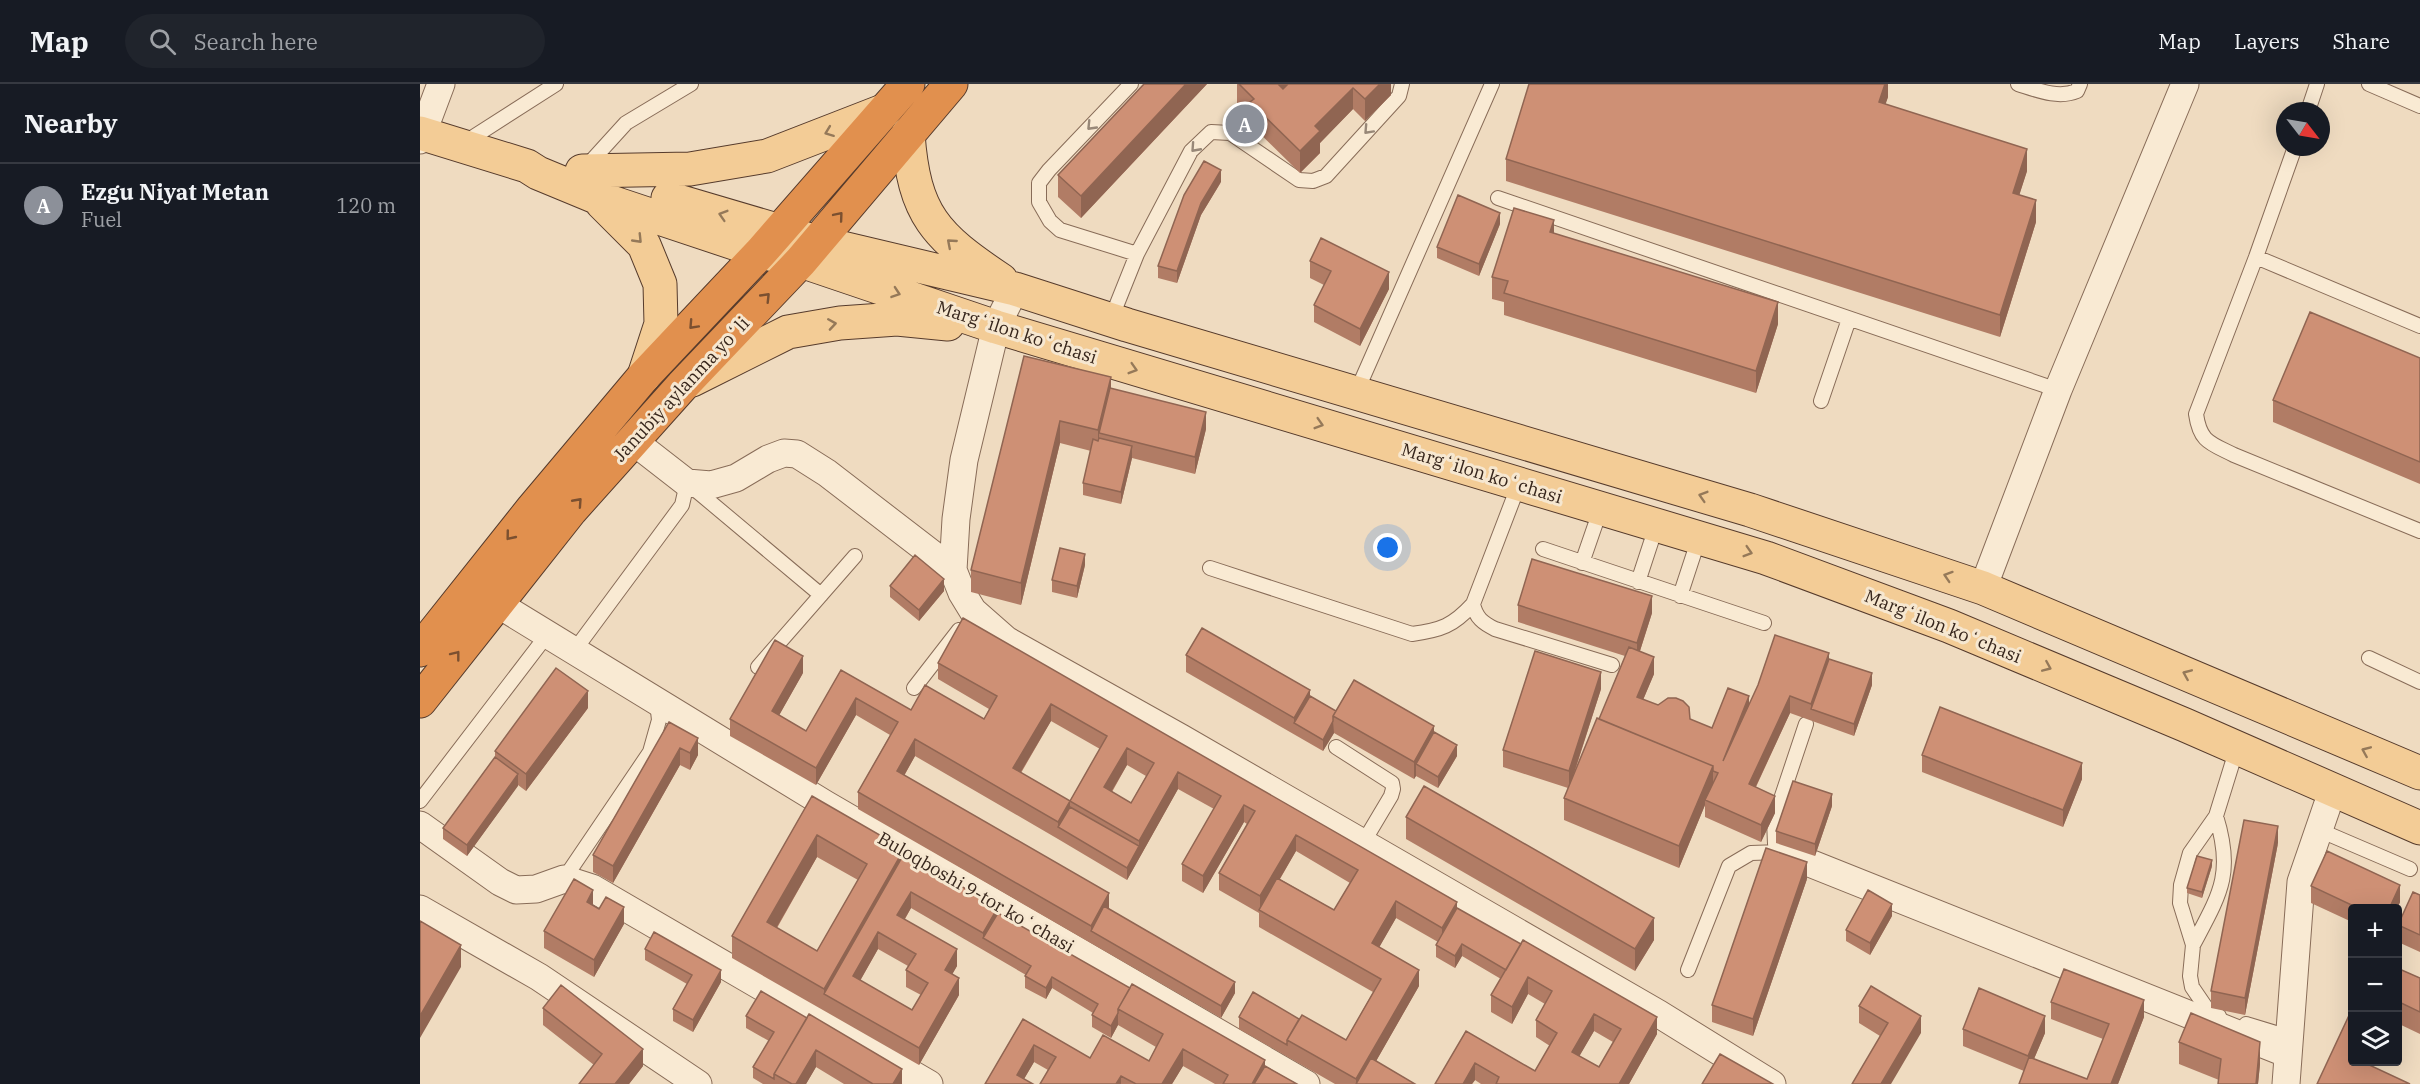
<!DOCTYPE html>
<meta charset="utf-8">
<style>
:root{--surface:#171b24;--page:#20242c;--text:#f1f3f6;--muted:#9ea1a6;--line:#363941;--accent:#8c9099}
body{margin:0;font-family:"IBM Plex Serif",serif;background:var(--page);color:var(--text)}
.controls{position:absolute;right:18px;bottom:18px;display:grid;overflow:hidden;border-radius:6px;box-shadow:0 6px 24px #0002}
.controls button{width:54px;height:54px;display:grid;place-items:center;padding:0;border:0;border-bottom:2px solid var(--line);background:var(--surface);color:var(--text);font:30px sans-serif}
.compass{position:absolute;left:1856px;top:18px;width:54px;height:54px;border-radius:50%;background:var(--surface);box-shadow:0 6px 24px #0002;rotate:121deg}
.you{position:absolute;left:968px;top:464px;width:21px;height:21px;margin:-15px;border:4px solid #fff;border-radius:50%;background:#1a73e8;box-shadow:0 0 0 9px #1a73e833}
.badge{display:grid;place-items:center;width:39px;height:39px;border-radius:50%;background:var(--accent);color:#fff;font-size:20px;font-weight:700}
.pin{position:absolute;translate:-50% -50%;border:3px solid #fff;box-shadow:0 2px 6px #0006}
.list{margin:0;padding:0;list-style:none}
h2{display:flex;justify-content:space-between;align-items:center;height:78px;margin:0;padding:0 24px;font-size:26px}
h2 small{font-size:20px;font-weight:400;color:var(--muted)}
.list li{display:grid;grid-template-columns:39px 1fr auto;gap:18px;align-items:center;box-sizing:border-box;height:84px;padding:0 24px;border-top:2px solid var(--line)}
.list b{display:block;font-size:22px;white-space:nowrap}
.list p{margin:0;font-size:20px;white-space:nowrap;color:var(--muted)}
.list em{font-size:20px;font-style:normal;color:var(--muted)}
.icon{flex:none;width:33px;height:33px;fill:none;stroke:currentColor;stroke-width:2;stroke-linecap:round;stroke-linejoin:round}
.map{position:relative;flex:none;width:2000px;height:1000px;overflow:hidden}
header{display:flex;align-items:center;gap:36px;box-sizing:border-box;height:84px;padding:0 30px;background:var(--surface);border-bottom:2px solid var(--line)}
header strong{font-size:28px}
nav{display:flex;gap:33px;margin-inline-start:auto;font-size:21px}
.search{width:420px;height:54px;background:var(--page);display:flex;align-items:center;gap:15px;box-sizing:border-box;padding:0 21px;border-radius:33px;color:var(--muted);font-size:22px}
main{display:flex}
aside{flex:1;background:var(--surface)}
.map>svg:first-child{display:block}
.lines{fill:none;stroke-linecap:round;stroke-linejoin:round}
.lane-casing{stroke:#886c58;stroke-width:16}
.street-casing{stroke:#886c58;stroke-width:29}
.primary-casing{stroke:#563b2c;stroke-width:35}
.highway-casing{stroke:#563b2c;stroke-width:35}
.lane{stroke:#f9ead3;stroke-width:14}
.street{stroke:#f9ead3;stroke-width:27}
.primary{stroke:#f3cc96;stroke-width:33}
.highway{stroke:#e1904e;stroke-width:33}
.wall{fill:#b17c65;fill-rule:evenodd}
.shaded-wall{fill:#906552}
.building{fill:#ce9075;stroke:#906552;stroke-width:1.5;fill-rule:evenodd}
.oneway{stroke:#988878}
.oneway2{stroke:#957959}
.oneway3{stroke:#7b5030}
.labels{text-anchor:middle;dominant-baseline:central;stroke-width:6;stroke-linejoin:round;paint-order:stroke}
.street-label{font-size:18px;fill:#37261c;stroke:#f6e7d0}
</style>
<header>
<strong>Map</strong>
<div class="search"><svg class="icon" aria-label="search" viewBox="0 0 24 24"><circle cx="10" cy="10" r="6"/><path d="M15 15l6 6"/></svg>Search here</div>
<nav><a>Map</a><a>Layers</a><a>Share</a></nav>
</header>
<main>
<aside>
<h2>Nearby<small></small></h2>
<ul class="list">
<li><span class="badge">A</span><div><b>Ezgu Niyat Metan</b><p>Fuel</p></div><em>120 m</em></li>
</ul>
</aside>
<div class="map">
<svg width="2000" height="1000" viewBox="0 0 2000 1000">
<rect width="100%" height="100%" fill="#efdbc0"/>
<g class="lines">
<defs>
<path id="lane" d="M711,0l-82,86 -10,13v19l11,19 10,9 77,24
M1598,0c19,6 40,15 59,7l3,-7
M1949,0l51,22
M1888,27l9,-27
M44,59l92,-59
M1875,63l-39,110 -60,157c4,28 14,29 38,41l186,76
M166,83l40,-44 65,-39
M1078,114l560,192
M1836,173l164,69
M691,235l26,-65 54,-103 20,-19 19,1 69,47 14,1 13,-5 73,-80 3,-12
M936,309l136,-309
M1401,317l28,-82
M271,402l130,109
M1123,465l221,74
M1162,479l19,-55
M790,484l202,66c29,-4 41,-8 61,-30l46,-120
M1218,498l19,-58
M1260,512l19,-58
M1053,520c3,14 10,19 22,25l117,36
M154,567l108,-146 5,-22
M1949,574l51,24
M338,583l97,-111
M494,604l45,-58
M916,663l56,36 1,6 -2,7 -28,47
M0,717l127,-166
M1899,746l91,39
M1362,768l-7,-8 -1,-24 32,-96
M144,795l86,-127 9,-32 -2,-18
M1773,861c27,-51 41,-71 23,-129
M1268,886l41,-104 22,-13 31,-1
M1799,932l-12,-7 -15,-22 -2,-11 3,-31 -13,-42 1,-18 9,-32 26,-37 21,-68
M1826,940l43,13"/>
<path id="street" d="M0,56l21,-56
M595,205l-19,38 -32,133 -8,59 -3,51 9,23 11,18 33,29 175,98 478,276 113,70
M213,357l54,42 24,2 25,-7 32,-19 16,-6 13,1 30,19 126,97
M1563,504l75,-198 127,-306
M76,519l329,201 481,280
M0,741l80,57 16,8 20,-1 28,-10 28,9 337,196
M1362,768l506,202
M0,825l119,68 159,107
M1866,1000l15,-202 32,-93"/>
<path id="primary" d="M0,49l107,33 11,7 58,24 165,55 40,9 195,66 770,231 183,68 236,99 235,103
M488,50c6,81 27,102 93,146
M162,87l108,-2 77,-13 116,-45
M248,114l149,44 198,47 112,36 623,185 233,78 437,185
M182,119l42,42 16,39 1,40 -17,52
M272,296l96,-48 52,-9 57,-4 51,5"/>
<path id="highway" d="M0,566l113,-142 111,-132 117,-124 147,-168
M0,617l151,-191 111,-124 119,-125 150,-177"/>
</defs>
<!-- lane casing -->
<use href="#lane" class="lane-casing"/>
<!-- street casing -->
<use href="#street" class="street-casing"/>
<!-- primary casing -->
<use href="#primary" class="primary-casing"/>
<!-- highway casing -->
<use href="#highway" class="highway-casing"/>
<!-- lane -->
<use href="#lane" class="lane"/>
<!-- street -->
<use href="#street" class="street"/>
<!-- primary -->
<use href="#primary" class="primary"/>
<!-- highway -->
<use href="#highway" class="highway"/>
</g>
<!-- wall -->
<path class="wall" d="M724,0h63l-126,134 -23,-21v-22z
M817,0h154v11l-26,26 -12,-12 -33,34v10l-20,20 -50,-49v-7l-13,-13z
M1468,0v13l-3,7 142,67 -8,24 17,27 -36,115 -494,-156v-22z
M801,98l-20,33 -24,68 -19,-5v-12z
M1080,140l-21,52 -42,-18v-11z
M1134,149l224,91 -22,69 -252,-78v-13l-12,-3v-22z
M890,177l79,28 -29,57 -46,-24v-17l10,-20 -14,-7z
M604,272l87,33 95,40 -11,45 -63,-16 -11,46 -38,-9v-12l8,-32 -31,-8 -39,162 -50,-13v-22z
M2000,274v126l-147,-62v-22z
M665,481l-8,33 -25,-6v-12z
M470,502l54,5 -25,30 -29,-24z
M1098,521l134,8 -12,38 14,23 -11,26 69,28 37,-23 80,-46 43,26 -18,51 -64,-23 -34,74 19,26 -14,29 -56,-25v-12l-26,63 -115,-48v-22l4,-10 -65,-21v-17l98,-61 -26,82 24,-52 26,-63 -107,-34z
M543,534l494,290 200,126 -28,50h-148l-6,-4 -3,4h-37l31,-53 69,40 15,-25 -14,-9v-17l9,-16 -17,-10 -16,30 -21,-12v-17l10,-16 -39,-23 -7,12 -19,-11v-12l2,-3 -42,-24 -17,29 40,39 -43,75 39,23h-80l-96,-55v-12l60,2 47,21 27,-48 -114,-65v-14l-40,-23v-17l28,-49 -3,-2 -41,71 -21,-12v-17l32,-55 -36,-20 -51,91 -69,-41 -143,-83 -11,20 205,133 126,84 -14,25 -363,-209v-17l32,-57 -34,-20 -40,70 -86,-49v-17l73,-46 -24,42 27,16 35,-61 70,40 73,9 5,-10 -51,-30v-16zM631,637l49,28 -30,52 -49,-28zM707,681l19,11 -15,27 -19,-11zM876,767l54,32 -16,27 -54,-31zM1174,947l19,11 -14,25 -20,-11z
M766,571l124,41 26,15 98,21 23,24 -19,32 -22,-12 -2,3 -80,-46 -11,18 -137,-79z
M168,624l-62,83 -8,-6 -51,71 -24,-17v-11l52,-71v-6z
M249,638l29,33 -8,15 -10,-5 -67,118 -20,-11v-17z
M1502,671l160,24 -19,48 -141,-55z
M392,712l186,117 299,171h-82l-32,-18 -11,18h-132l8,-14 -14,-8 -10,17 -39,5 38,-65 67,39 59,3 7,-14 -38,-22 -7,13 -19,-11v-12l1,-2 -41,-25 -6,11 -21,-11v-12l1,-1 -115,-67 -6,11 52,47 -5,8 7,21 -40,70 -187,-107v-22zM397,773l41,23 -41,71 -40,-23zM458,865l30,17 -2,4v17l15,8 -9,15 -52,-29z
M1412,722l-17,50 -39,-13v-12z
M986,733l248,123 -19,31 -229,-132z
M1858,759l-33,172 -34,-7v-17z
M1792,782l-10,32 -15,-5v-5z
M1387,795l-54,157 -41,-14v-17z
M1891,802l89,16 -3,7h-45v13l-41,-19z
M2000,811v57l-22,-10v-17z
M1472,832l-22,39 -24,-14v-11z
M204,840l-30,53 -50,-29v-17z
M225,865l76,33 -28,50 -20,-11v-12l14,-25 -42,-24z
M1977,884l23,10v56l-23,-11z
M1631,918l93,15 -26,67h-99l5,-13 -61,-25v-17l82,4 -11,26 53,20 16,-40 -52,-20z
M1439,922l62,27 -41,3 -21,-13z
M123,924l100,58 -14,18h-50l15,-19 -51,-40z
M326,932l156,68h-58l-28,-17 -10,17h-43l-10,-6v-11l16,-26 -23,-13z
M1759,958l81,22 -2,20h-40l1,-4 -40,-16z"/>
<!-- shaded-wall -->
<path class="shaded-wall" d="M766,0h21l-126,134v-22z
M853,0h16l-16,17z
M960,0h11v11l-26,26v-22z
M1465,0h3v13l-9,27v-22z
M933,4v21l-33,34v10l-20,20v-22l15,-25z
M1607,65v22l-14,44v-22z
M801,86v12l-20,33 -24,68v-12l24,-68z
M1616,116v22l-36,115v-22z
M1080,129v11l-21,52v-12z
M1134,136v22l-4,-10z
M969,188v17l-29,57v-17z
M1358,218v22l-22,69v-22z
M691,293v22l-12,34v15l-1,4v-22z
M786,328v17l-11,45v-17z
M640,337v22l-39,162v-22z
M712,362v12l-11,46v-12z
M665,470v11l-8,33v-12z
M524,495v12l-25,30v-11z
M1232,512v17l-15,47v-17z
M1409,569v17l-18,39v12v-17z
M383,572v17l-31,55v-17z
M1234,573v17l-17,40v-17z
M1181,588v17l-32,99v-17z
M1452,589v12l-18,51v-12z
M890,606v17l-16,16v12v-17z
M168,607v17l-62,83v-17z
M1329,612v17l-26,48z
M1370,612v17l-41,88v-17z
M436,614v17l-40,70v-17z
M631,620v17l-38,64v-17z
M913,637l1,12 -11,18v-11z
M1014,642v17l-18,21v12l-2,3v-17z
M278,654v17l-8,15v-17z
M495,655v17l-18,32v-17z
M1037,661v11l-19,32v-11z
M260,664v17l-67,118v-17z
M707,664v17l-23,39v-17z
M1662,679v16l-19,48v-17z
M1293,682v22l-8,12v5l-26,63v-22z
M758,688v17l-51,91v-12l12,-22v-5z
M98,690v12l-51,70v-11z
M1412,710v12l-17,50v-12z
M1355,712v17l-14,29v-17z
M650,717v17l-12,9v-5z
M824,721v17l-41,71v-17z
M1858,742v17l-33,172v-17z
M397,751v22l-50,87v-22z
M876,751v16l-35,60 -1,-1v-14z
M484,765v22l-80,123v17v-22z
M1792,776v6l-10,32v-6z
M1387,778v17l-54,157v-17z
M1980,801v17l-3,7h-8z
M173,806v17l-6,-5z
M491,808v16l-14,24v-17z
M689,809v17l-18,21v-5z
M976,817v17l-24,42v-17z
M1037,818v17l-15,26v-17z
M1472,820v12l-22,39v-12z
M204,823v17l-30,53v-17z
M578,823v17l-15,14v-5z
M1234,834v22l-19,31v-22z
M458,848v17l-25,44v-17z
M1042,860v12l-7,12v-12z
M41,861v22l-41,71v-22z
M537,865v17l-12,21v-17z
M301,886v12l-28,50v-12z
M999,886v16l-56,98h-7v-5z
M632,893v11l-6,11v-11z
M1108,893v17l-16,30v-17z
M539,894v17l-40,70v-17z
M815,898v11l-14,25v-12z
M1724,916v17l-26,67h-7z
M698,929v12l-7,13v-12z
M1174,930v17l-22,38v-17z
M1501,932v17l-30,51h-10z
M1625,932v17l-17,40v-17z
M1237,933v17l-28,50h-10z
M1840,958v22l-2,20h-2z
M614,961v17l-13,22 -4,-9z
M223,965v17l-14,18h-14z
M763,965v17l-11,18h-10z
M396,966v17l-10,17h-10z
M845,976v17l-4,7h-9z
M1055,979v17l-3,4h-9z
M482,985v15h-9z
M701,992v8h-5z"/>
<!-- building -->
<path class="building" d="M724,0h42l-105,112 -23,-21z
M819,0h39l5,5 5,-5h92l-15,15 -12,-11 -38,38 5,5 -20,20 -50,-49 4,-3z
M1109,0h356l-6,18 148,47 -14,44 23,7 -36,115 -494,-156z
M784,77l17,9 -20,33 -24,68 -19,-5 26,-71z
M1038,111l42,18 -21,51 -42,-17z
M1094,124l40,12 -4,12 228,70 -22,69 -252,-78 4,-12 -16,-4z
M901,154l68,34 -29,57 -46,-24 17,-34 -21,-10z
M1890,228l110,46v104l-147,-62z
M604,272l87,21 -13,53 -38,-9 -39,162 -50,-13z
M690,304l96,24 -11,45 -96,-24z
M679,354l33,8 -11,46 -38,-9 10,-44 5,2z
M640,464l25,6 -8,32 -25,-6z
M495,471l29,24 -25,31 -29,-24z
M1112,475l120,37 -15,47 -119,-38z
M543,534l494,284 -15,26 -46,-27 -24,42 47,27 -63,109 -69,-39 15,-25 44,25 35,-61 -122,-69 18,-32 57,32 24,-40 -62,-35 -36,61 -41,-23 36,-62 -11,-6 -41,71 -21,-12 39,-68 -43,-24 -39,69 -69,-40 -12,21 -143,-83 -18,32 212,122 -18,33 -233,-134 40,-70 -42,-24 -40,70 -86,-49 45,-79 28,16 -31,55 34,20 35,-61 70,40 14,-25 59,34 13,-23 -59,-33zM631,620l56,32 -37,65 -57,-33zM707,664l27,15 -23,40 -27,-16z
M782,544l108,62 -16,28 -108,-63z
M1355,551l54,18 -18,51 -21,-8 -41,88 26,12 -14,29 -56,-25 13,-27 -5,-2v-5l-114,-47 30,-72 25,10 -17,40 21,8 10,-7h8l7,3 6,6 1,12 22,9 16,-40 21,8 -26,65 35,-76z
M1115,567l66,21 -32,99 -66,-21z
M1409,575l43,14 -18,51 -43,-15z
M136,584l32,23 -62,83 -31,-23z
M934,596l80,46 -20,36 -81,-46z
M890,612l26,15 -3,5v5l-10,19 -29,-17z
M1520,623l142,56 -19,47 -141,-55z
M1177,634l116,48 -34,80 -115,-48z
M249,638l29,16 -8,15 -10,-5 -67,118 -20,-11z
M1014,648l23,13 -19,32 -22,-13z
M75,673l23,17 -51,71 -24,-17z
M1373,697l39,13 -17,50 -39,-13z
M1004,702l230,132 -19,31 -229,-132z
M392,712l92,53 -80,140 -92,-53zM397,751l50,29 -50,87 -50,-29z
M650,723l69,39 -12,22 -69,-41z
M1824,736l34,6 -33,172 -34,-7z
M1346,764l41,14 -54,157 -41,-14z
M1907,767l73,34 -11,24h-29l-49,-23z
M484,770l94,53 -15,26 -72,-41 -14,23 60,34 -12,21 14,8 -40,70 -95,-54zM458,848l38,22 -10,16 22,13 -16,27 -59,-34z
M1777,772l15,4 -10,32 -15,-4z
M154,795l19,11 -6,12 12,7 7,-12 18,10 -30,53 -50,-29z
M1448,806l24,14 -22,39 -24,-13z
M1993,808l7,3v40l-22,-10z
M684,822l131,76 -14,24 -130,-75z
M1037,824l64,36 -15,26 -44,-26 -7,12 -19,-11z
M578,829l132,75 -12,21v4l-7,13 -19,-11 6,-11 -46,-27 -6,11 -21,-12 6,-10 -48,-28z
M0,837l41,24 -41,71z
M234,848l67,38 -28,50 -20,-11 19,-34 -47,-26z
M1103,856l134,77 -38,67h-123l3,-7 -24,-14 -12,21h-28l31,-53 69,40 22,-38 -21,-13 16,-29 -24,-14 -16,30 -21,-12zM1174,930l27,15 -22,38 -27,-15z
M1977,884l23,10v34l-23,-11z
M1644,885l80,31 -33,84h-92l10,-27 58,22 22,-55 -58,-22z
M712,900l133,76 -13,24h-29l5,-9 -45,-26 -21,35h-26l-15,-8 -5,8h-76l16,-27 -22,-12 -17,30 16,9h-48l38,-65 67,39 13,-23 46,26 14,-27 -45,-25z
M141,901l82,64 -28,35h-36l23,-30 -59,-46z
M1451,902l50,30 -40,68h-29l36,-61 -29,-17z
M1559,904l66,28 -17,40 -65,-27z
M341,907l46,27 -33,56v5l-21,-12 21,-35 -28,-16z
M833,908l46,27 -12,21v5l-48,-28z
M1932,925v53h11l47,22h-93z
M1771,929l69,29 -4,42h-38l3,-25 -42,-17z
M389,930l93,55 -9,15h-20l-57,-34 -20,34h-4l-18,-10z
M1300,970l53,30h-71z
M951,974l44,26h-59z
M845,982l32,18h-43z"/>
<!-- one-way arrows -->
<defs><path id="oneway-chevron" d="M-2-3.5L2.5 0L-2 3.5" fill="none" stroke-width="1.6" stroke-linecap="round" stroke-linejoin="round" transform="scale(1.5)"/></defs>
<g class="oneway">
<use href="#oneway-chevron" transform="translate(671 42) rotate(134)"/>
<use href="#oneway-chevron" transform="translate(948 46) rotate(133)"/>
<use href="#oneway-chevron" transform="translate(775 64) rotate(132)"/>
</g>
<g class="oneway2">
<use href="#oneway-chevron" transform="translate(409 48) rotate(159)"/>
<use href="#oneway-chevron" transform="translate(303 131) rotate(-163)"/>
<use href="#oneway-chevron" transform="translate(218 155) rotate(46)"/>
<use href="#oneway-chevron" transform="translate(531 159) rotate(-139)"/>
<use href="#oneway-chevron" transform="translate(476 209) rotate(19)"/>
<use href="#oneway-chevron" transform="translate(412 240) rotate(-9)"/>
<use href="#oneway-chevron" transform="translate(713 285) rotate(17)"/>
<use href="#oneway-chevron" transform="translate(899 340) rotate(17)"/>
<use href="#oneway-chevron" transform="translate(1283 412) rotate(-163)"/>
<use href="#oneway-chevron" transform="translate(1328 468) rotate(17)"/>
<use href="#oneway-chevron" transform="translate(1528 492) rotate(-162)"/>
<use href="#oneway-chevron" transform="translate(1627 583) rotate(23)"/>
<use href="#oneway-chevron" transform="translate(1767 590) rotate(-157)"/>
<use href="#oneway-chevron" transform="translate(1946 667) rotate(-157)"/>
</g>
<g class="oneway3">
<use href="#oneway-chevron" transform="translate(419 132) rotate(-50)"/>
<use href="#oneway-chevron" transform="translate(346 213) rotate(-46)"/>
<use href="#oneway-chevron" transform="translate(273 241) rotate(133)"/>
<use href="#oneway-chevron" transform="translate(158 418) rotate(-48)"/>
<use href="#oneway-chevron" transform="translate(90 452) rotate(129)"/>
<use href="#oneway-chevron" transform="translate(36 571) rotate(-52)"/>
</g>
<g class="labels">
<!-- street labels -->
<g class="street-label">
<text transform="translate(597 248) rotate(18)">Margʻilon koʻchasi</text>
<text transform="translate(261 305) rotate(-47)">Janubiy aylanma yoʻli</text>
<text transform="translate(1062 389) rotate(17)">Margʻilon koʻchasi</text>
<text transform="translate(1523 542) rotate(22)">Margʻilon koʻchasi</text>
<text transform="translate(556 808) rotate(30)">Buloqboshi 9-tor koʻchasi</text>
</g>
</g>
</svg>
<div class="controls">
<button>+</button>
<button>−</button>
<button><svg class="icon" aria-label="layers" viewBox="0 0 24 24"><path d="M12 4l9 5-9 5-9-5zM3 14l9 5 9-5"/></svg></button>
</div>
<svg class="compass" viewBox="-18 -18 36 36"><path d="M0-13l5 13h-10z" fill="#e53935"/><path d="M0 13l5-13h-10z" fill="#9ea1a6"/></svg>
<div class="you"></div>
<div class="pin badge" style="left:825px;top:40px">A</div>
</div>
</main>
